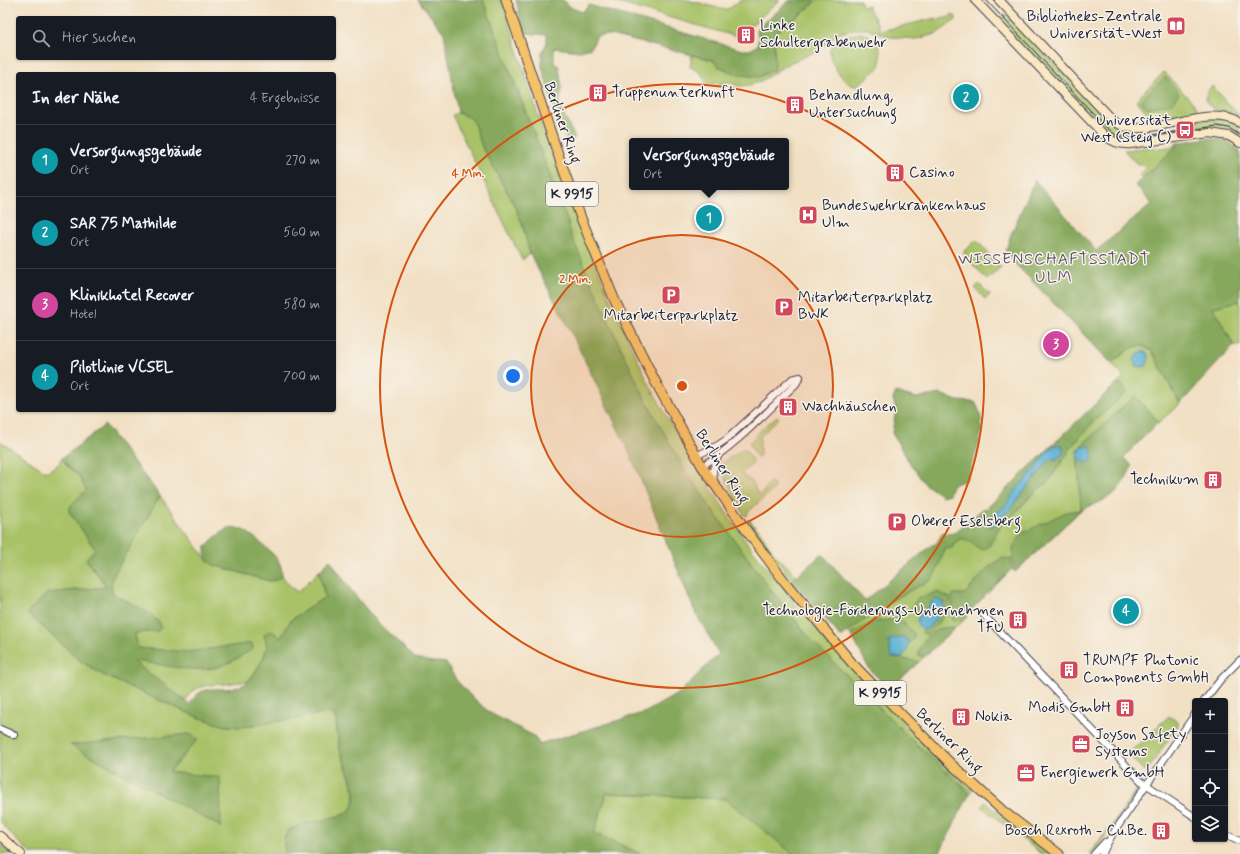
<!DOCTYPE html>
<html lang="de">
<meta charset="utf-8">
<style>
:root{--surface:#171b24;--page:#242831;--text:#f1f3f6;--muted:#9ea1a6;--line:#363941;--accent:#d1495b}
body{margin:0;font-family:Mynerve,sans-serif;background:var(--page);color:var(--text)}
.controls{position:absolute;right:12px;bottom:12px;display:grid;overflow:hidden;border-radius:4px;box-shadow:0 1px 3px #0004}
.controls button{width:36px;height:36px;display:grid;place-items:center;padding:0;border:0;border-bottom:1px solid var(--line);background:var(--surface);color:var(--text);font:20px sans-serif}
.you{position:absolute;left:513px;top:376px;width:14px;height:14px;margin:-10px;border:3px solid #fff;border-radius:50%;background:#1a73e8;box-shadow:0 0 0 6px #1a73e833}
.badge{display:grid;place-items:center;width:26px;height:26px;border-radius:50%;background:var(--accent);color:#fff;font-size:13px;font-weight:700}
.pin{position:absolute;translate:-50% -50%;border:2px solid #fff;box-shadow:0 1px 4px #0006}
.popup{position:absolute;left:629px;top:138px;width:160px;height:52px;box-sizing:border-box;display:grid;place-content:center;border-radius:4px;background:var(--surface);filter:drop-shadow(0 1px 3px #0005);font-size:13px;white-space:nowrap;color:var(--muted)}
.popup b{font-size:15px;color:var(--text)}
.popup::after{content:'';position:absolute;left:50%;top:100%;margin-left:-8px;border:8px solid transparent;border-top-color:var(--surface)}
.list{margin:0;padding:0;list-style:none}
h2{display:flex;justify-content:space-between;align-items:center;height:52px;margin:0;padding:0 16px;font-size:17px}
h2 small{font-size:13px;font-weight:400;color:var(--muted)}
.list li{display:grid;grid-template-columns:26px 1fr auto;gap:12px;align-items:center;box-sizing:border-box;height:72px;padding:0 16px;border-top:1px solid var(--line)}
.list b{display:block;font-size:15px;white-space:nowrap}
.list p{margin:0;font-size:13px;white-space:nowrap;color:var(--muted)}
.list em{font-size:13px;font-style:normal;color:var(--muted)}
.icon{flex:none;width:22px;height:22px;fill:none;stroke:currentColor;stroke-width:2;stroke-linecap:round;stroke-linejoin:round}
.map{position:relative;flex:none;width:1240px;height:854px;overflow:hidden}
.search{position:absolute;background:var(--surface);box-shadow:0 1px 3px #0004;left:16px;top:16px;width:320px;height:44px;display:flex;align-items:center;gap:10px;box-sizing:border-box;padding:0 14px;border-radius:4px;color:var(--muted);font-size:15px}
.panel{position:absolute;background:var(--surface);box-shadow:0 1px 3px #0004;left:16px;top:72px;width:320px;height:340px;border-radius:4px}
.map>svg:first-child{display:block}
.green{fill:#a9c268;stroke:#667252}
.forest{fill:#86a85c;stroke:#54654c;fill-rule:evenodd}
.water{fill:#56afd3;stroke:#3c6887}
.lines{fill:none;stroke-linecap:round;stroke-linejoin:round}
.street-casing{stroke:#413e50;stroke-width:8}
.secondary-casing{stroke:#413e50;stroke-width:10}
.primary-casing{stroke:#413e50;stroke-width:11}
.street{stroke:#fff;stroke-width:6}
.secondary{stroke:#fae7c3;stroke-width:8}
.primary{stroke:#f3c26a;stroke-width:9}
.tram{stroke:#22223b;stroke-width:1}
.ring{fill:none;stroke:#d45411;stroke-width:2}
.labels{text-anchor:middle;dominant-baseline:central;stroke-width:3;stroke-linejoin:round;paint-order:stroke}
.shield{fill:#f7f3e8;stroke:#62616f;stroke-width:1}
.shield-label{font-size:14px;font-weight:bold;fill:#22223b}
.poi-label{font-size:15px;fill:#22223b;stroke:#f7f3e8;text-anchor:start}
.street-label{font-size:15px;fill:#22223b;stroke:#f7f3e8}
.neighbourhood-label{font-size:16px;letter-spacing:1px;fill:#61506a;stroke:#f7f3e8}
.centre{fill:#d45411;stroke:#f7f3e8;stroke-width:2}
.ring-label{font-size:12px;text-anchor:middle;font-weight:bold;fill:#d45411;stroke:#f7f3e8;stroke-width:3;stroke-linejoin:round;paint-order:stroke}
</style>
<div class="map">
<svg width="1240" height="854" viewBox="0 0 1240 854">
<rect width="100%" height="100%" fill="#f7f3e8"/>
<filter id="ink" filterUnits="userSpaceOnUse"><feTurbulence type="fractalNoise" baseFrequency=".025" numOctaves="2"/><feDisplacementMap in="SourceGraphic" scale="8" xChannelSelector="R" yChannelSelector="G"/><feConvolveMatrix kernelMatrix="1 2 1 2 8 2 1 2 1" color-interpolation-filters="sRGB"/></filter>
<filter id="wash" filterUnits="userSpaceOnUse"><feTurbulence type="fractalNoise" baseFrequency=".012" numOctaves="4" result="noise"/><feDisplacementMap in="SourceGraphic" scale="16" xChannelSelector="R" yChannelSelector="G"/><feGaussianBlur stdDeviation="0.9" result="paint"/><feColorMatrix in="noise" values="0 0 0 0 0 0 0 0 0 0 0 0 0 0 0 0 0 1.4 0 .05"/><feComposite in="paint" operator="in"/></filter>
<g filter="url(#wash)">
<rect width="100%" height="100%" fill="#f2e0c5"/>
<!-- green -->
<path class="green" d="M483,0h19l37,118 38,101 34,82 37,81 22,40 30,50 43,66 81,101 107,113 41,38 -2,3 -60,-55 -98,-97 -44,-55 -55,-75 -30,-44 -38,-68 -26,-55 -49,-109 -2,-12z
M608,0h80l37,10 5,-2 11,-8h39l-42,37z
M816,0h44l3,7 4,-2 14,26 55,-13v2l14,-3 2,-3 4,3v3l-20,14 -20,5 -25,-2 -24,-8h-13l-17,5 -17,15 -14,7 -17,7 -28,18 -10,4 -12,1 -10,-3 -22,1 -7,-12 -10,-5 2,-12 21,5 6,7 40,10 15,-8v-35l35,-26z
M1005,14l106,107 33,8 2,11 -12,2 -23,-4 -111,-117z
M861,33c19,6 22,16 18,34l-22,19c-12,1 -28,-24 -27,-35 2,-13 21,-17 31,-18z
M1164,72l33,35v5l-2,2 -21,3 -1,-2 -5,1v2l-21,4 -2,-6 3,-2 -12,-14z
M1212,86l28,30c-9,-5 -19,-3 -25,-7 -11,-5 -12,-15 -3,-23z
M458,113l13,5 2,3 10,28 29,51 10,23 8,31 -8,6 -70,-145z
M1214,118l26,7v13c-13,-11 -25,-9 -41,-6l-2,-11z
M1193,124l1,6 -44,7 -1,-5z
M1181,142l-39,36 -3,-3 7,-7 -5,-5 -3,2 -14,-15 28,-3v2l24,-3v-3z
M976,240l25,27 -14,13 -24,-27z
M979,284l11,11 -5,4 -10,-11z
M1240,301v45l-6,-1 -21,-38z
M1137,346h5l10,5 28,53 -21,18 -24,-25 -57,52 3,61 -66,62 -3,-3 -46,46 1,2 -73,68 -46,-53 41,-30 43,-23 5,-9 8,-21 10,-7 7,-4 27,8 13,-23 25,-22 6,-8 15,-11 25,-37 21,-24 33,-29 -6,-8 -6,1 9,-8 -13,-14 19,-14z
M777,416l2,2 -19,19v18l-1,2 -3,-1 -7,-13 15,-16z
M0,441l46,31 13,-8 3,-6 7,10 10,7 7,15 -14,15 -3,6 26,38 -9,10 21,28 -59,6 -21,20 55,49 21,13 92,41 30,10 17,1 87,-15 6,4 4,31 16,46 -1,11 -6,9 -60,17c-5,9 -5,15 -2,24h-254l-15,-13 -17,-20z
M742,449l4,1 7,11 -1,4 -11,8 12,10 5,12 6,-4 6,-9 4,2v5l-26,23 -1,4 -3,-1 -22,-44c-2,-10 5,-12 13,-16 2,-1 5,-4 7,-6z
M160,496l47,64 7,5 55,16 7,-1 6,-4 10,12 6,4 21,-21 6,26 -34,23 -10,18 -14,5c-1,15 -10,27 -19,38 -7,1 -15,2 -22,3 -16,1 -34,0 -40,17l-54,-40 120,-17 -64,8 -50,-4 -4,-15 24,-2 2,-8 -13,-10 -34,-19c-3,-9 -1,-16 4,-25z
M750,520l6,8 2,1 16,24 23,23 -5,4 -2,-2 -42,-57z
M1169,716l9,6v3l-31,46 -4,-1 -15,-16z
M1138,787l1,3 -4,6 -43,58h-3l30,-38z
M607,793l119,6 67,55h-152l-47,-21z
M985,802l65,52h-9l-7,-6 -52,-41z
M0,844l13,10h-13z"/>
<!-- forest -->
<path class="forest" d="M418,0h65l85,223 3,12 48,109 26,55 38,68 30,44 55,75 44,55 98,97 60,55 -31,61h-146l-67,-55 -119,-6 -13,40 47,21h-355c-13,-46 55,-21 68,-50 5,-13 -10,-42 -14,-55 -3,-11 -2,-22 -5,-33l-6,-3 -87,14 -17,-1 -30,-10 -92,-41 -21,-13 -55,-49 21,-20 59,-6 -21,-28 9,-10 -26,-38 2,-6 15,-15 -7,-14 -10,-8 -7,-10 43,-33 55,71 -43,73c-5,9 -8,16 -4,25 13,7 42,19 48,32l-1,3 -2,2 -23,2 3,15 50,4 64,-9 1,6c-12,7 -25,16 -39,19 -25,5 -56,-5 -81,-7l57,44c12,-27 34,-9 55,-21 7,-4 12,-15 16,-22 6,-10 7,-16 3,-27l7,-5 10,8 10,-18 34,-23 -6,-26 11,-11 24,34 24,29 37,35 17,4h8l6,1 11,18 13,14 20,18 44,23 5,8 107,-32 33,-19 40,-39 -24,-42 -64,-156 -61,-126 -40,-76 -8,-31 -10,-23 -29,-51 -10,-28 -2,-3 -13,-5 -14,-80z
M516,0h47l9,8 10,4 7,-7 153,45h8l7,-4 2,-8 -3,-8 34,-30h26l-7,8 -35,26 1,35 -16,8 -20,-2 -20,-8 -6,-7 -103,-25 -13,1 -6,12 -11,3 -26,-3v15l5,3 3,22 -3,17 16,33 -7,5 -17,-44 -9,-32v-14l5,-11v-7l-23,-2z
M1165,77l14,16 -7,10 -25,5 -7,-7z
M1209,138l19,3 12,10v150l-27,6 21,38 -54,59 -28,-53 -4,-3 -6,-2h-5l-7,3 -19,14 -106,-110 6,-19 24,-54 61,71 56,-47 -17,-19 46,-43z
M1121,384l6,8 -33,29 -21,24 -25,37 -15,11 -20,22 -11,8 -13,23 -7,4 -20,-12 -7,4 -3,6 -7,1 -8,21 -5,9 -43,23 -48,35 -49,-57 30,-26 43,47 67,-56 4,-1 7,-12 4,2 7,-1 30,-25 2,1 129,-124zM1045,454l11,5h-6l-28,35 -32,33 -4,-6 19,-15 12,-17 19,-21z
M896,392l20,6 25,-4 16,7 18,1c15,25 0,52 -9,78l-14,5 -3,9 -7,2 -17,-12 -14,-19 -19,-32 4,-23 -3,-11z
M1135,396l24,26 -35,35 8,9 -7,14 -8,11 -11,8 -25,11 -66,62 -2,-12v-11l1,-4 9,-12 43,-21 15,-2 -4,-60z
M228,528c3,0 7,-1 10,0 10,2 34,24 40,32 3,5 4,10 4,16l-6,4 -7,1 -55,-16 -7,-5c-1,-4 -3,-8 -1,-13 3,-6 16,-15 22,-19z
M1002,558l9,1 1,10 -46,46 1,2 -3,3 -11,1 -2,-9 2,-18h12l24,-27z
M937,592l14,6c-5,15 -12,26 -24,37l-5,-2 1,-5 4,1 15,-18 1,-9 -8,-3 -14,15h-6l-3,-7 6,-9z
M900,619l14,15v5l-5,4 -5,-6 -15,3 1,13 2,4 27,5 -25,23 -13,-4 -12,-12 -18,-35 25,-13z
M956,627l-32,30 -5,-2c-2,-10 12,-23 21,-26 5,-2 11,-1 16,-2z
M190,734l8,5 -29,33 51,5 1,50 -151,-82z"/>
<!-- water -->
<path class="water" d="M1143,351l4,2 2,3 -1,6 -2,4 -5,1 -4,-1 -3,-7 6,-7z
M1055,445h8v9l-7,5h-6l-41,51 -18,17 -5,-5 19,-16 12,-17 19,-21 9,-14z
M1090,445l3,14 -5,4 -9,-3 -1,-7 3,-5z
M935,599l8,3 -1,9 -16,19 -8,-4 -1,-7z
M904,637l5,6 -2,8 -6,7 -9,-1 -2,-4 -1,-13z"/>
</g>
<g filter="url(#ink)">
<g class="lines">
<defs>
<path id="street" d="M696,456l22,-11 9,-6 65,-60 8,-2
M702,466c36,-22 64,-54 94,-82l4,-7
M714,483l-1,-13 5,-13
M982,613l159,168 54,36
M1204,701l17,-22 19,-19
M0,729l14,6
M1225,834l15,7
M1094,854l11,-12
M1102,854l10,-19 83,-121"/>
<path id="secondary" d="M975,0l129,135c8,7 16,10 27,9l79,-11 19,3 11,7
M999,0l112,119c30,28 93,-19 129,4
M0,836l21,18"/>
<path id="primary" d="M506,0l54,160 21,58 34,83 40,80 47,85 47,68 36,48 67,81 51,53 47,47 53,48 56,43"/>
</defs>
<!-- street casing -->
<use href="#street" class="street-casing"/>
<!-- secondary casing -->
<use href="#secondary" class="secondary-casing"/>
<!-- primary casing -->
<use href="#primary" class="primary-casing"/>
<!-- street -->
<use href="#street" class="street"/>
<!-- secondary -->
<use href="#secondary" class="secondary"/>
<!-- primary -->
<use href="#primary" class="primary"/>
<!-- tram -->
<path class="tram" d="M986,0l120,127 11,9 14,2 86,-12 12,2 11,7"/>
</g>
</g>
<!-- distance rings -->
<circle cx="682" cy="386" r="151" fill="#d45411" fill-opacity=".12"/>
<g class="ring">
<circle cx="682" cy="386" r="151"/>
<circle cx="682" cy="386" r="302"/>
</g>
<!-- icons -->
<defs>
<symbol id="library-square" viewBox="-11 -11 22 22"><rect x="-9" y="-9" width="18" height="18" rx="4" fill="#d1495b" stroke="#f7f3e8"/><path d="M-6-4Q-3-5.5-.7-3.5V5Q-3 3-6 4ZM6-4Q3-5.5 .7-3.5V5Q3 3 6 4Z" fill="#fff"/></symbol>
<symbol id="building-square" viewBox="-11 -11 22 22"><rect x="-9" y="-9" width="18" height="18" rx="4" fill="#d1495b" stroke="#f7f3e8"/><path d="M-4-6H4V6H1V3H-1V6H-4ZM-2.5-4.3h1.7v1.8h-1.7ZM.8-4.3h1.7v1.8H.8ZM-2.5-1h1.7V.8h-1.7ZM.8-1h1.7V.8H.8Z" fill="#fff"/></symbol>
<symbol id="bus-square" viewBox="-11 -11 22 22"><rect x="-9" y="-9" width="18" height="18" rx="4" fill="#d1495b" stroke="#f7f3e8"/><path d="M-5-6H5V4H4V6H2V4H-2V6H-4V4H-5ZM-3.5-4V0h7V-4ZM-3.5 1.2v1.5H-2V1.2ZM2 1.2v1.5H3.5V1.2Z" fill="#fff"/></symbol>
<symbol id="hospital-square" viewBox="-11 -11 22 22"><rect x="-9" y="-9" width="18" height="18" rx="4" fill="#d1495b" stroke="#f7f3e8"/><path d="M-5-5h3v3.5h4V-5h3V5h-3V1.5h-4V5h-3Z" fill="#fff"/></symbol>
<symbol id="parking-square" viewBox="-11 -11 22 22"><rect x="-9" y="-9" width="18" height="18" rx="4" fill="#d1495b" stroke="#f7f3e8"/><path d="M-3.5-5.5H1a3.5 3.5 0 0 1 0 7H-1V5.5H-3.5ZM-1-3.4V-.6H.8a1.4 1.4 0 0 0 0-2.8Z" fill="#fff"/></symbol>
<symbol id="office-square" viewBox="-11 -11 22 22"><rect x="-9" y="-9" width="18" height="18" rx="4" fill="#d1495b" stroke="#f7f3e8"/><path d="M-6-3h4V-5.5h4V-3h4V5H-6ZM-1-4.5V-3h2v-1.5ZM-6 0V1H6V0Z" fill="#fff"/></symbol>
</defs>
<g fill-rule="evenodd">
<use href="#library-square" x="1165" y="15" width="22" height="22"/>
<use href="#building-square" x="735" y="24" width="22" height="22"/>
<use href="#building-square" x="587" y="82" width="22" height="22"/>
<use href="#building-square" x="784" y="94" width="22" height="22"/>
<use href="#bus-square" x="1174" y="119" width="22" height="22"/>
<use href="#building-square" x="884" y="162" width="22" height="22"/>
<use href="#hospital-square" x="797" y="204" width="22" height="22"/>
<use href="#parking-square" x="660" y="284" width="22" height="22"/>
<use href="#parking-square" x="773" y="296" width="22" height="22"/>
<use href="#building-square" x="777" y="396" width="22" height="22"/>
<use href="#building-square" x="1202" y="469" width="22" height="22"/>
<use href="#parking-square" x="886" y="511" width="22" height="22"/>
<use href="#building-square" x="1007" y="609" width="22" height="22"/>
<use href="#building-square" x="1058" y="659" width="22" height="22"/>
<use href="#building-square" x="1114" y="697" width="22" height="22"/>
<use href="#building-square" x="950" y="706" width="22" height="22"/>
<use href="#office-square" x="1070" y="733" width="22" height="22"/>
<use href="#office-square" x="1015" y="762" width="22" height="22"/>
<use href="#building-square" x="1150" y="820" width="22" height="22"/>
</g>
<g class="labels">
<!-- shield labels -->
<g class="shield">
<rect x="546" y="182" width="52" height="24" rx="3"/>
<rect x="854" y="681" width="52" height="24" rx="3"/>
</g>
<g class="shield-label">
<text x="572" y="194">K 9915</text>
<text x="880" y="693">K 9915</text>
</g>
<!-- poi labels -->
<g class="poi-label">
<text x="1162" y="17" text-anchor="end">Bibliotheks-Zentrale<tspan x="1162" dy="17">Universität-West</tspan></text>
<text x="760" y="26">Linke<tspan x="760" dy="17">Schultergrabenwehr</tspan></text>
<text x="612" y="93">Truppenunterkunft</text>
<text x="809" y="96">Behandlung,<tspan x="809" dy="17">Untersuchung</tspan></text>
<text x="1171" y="121" text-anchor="end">Universität<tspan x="1171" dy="17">West (Steig C)</tspan></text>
<text x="909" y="173">Casino</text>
<text x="822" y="206">Bundeswehrkrankenhaus<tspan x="822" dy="17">Ulm</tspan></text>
<text x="798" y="298">Mitarbeiterparkplatz<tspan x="798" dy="17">BWK</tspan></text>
<text x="671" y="316" text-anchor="middle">Mitarbeiterparkplatz</text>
<text x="802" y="407">Wachhäuschen</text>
<text x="1199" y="480" text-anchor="end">Technikum</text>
<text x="911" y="522">Oberer Eselsberg</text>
<text x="1004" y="611" text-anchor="end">Technologie-Förderungs-Unternehmen<tspan x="1004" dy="17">TFU</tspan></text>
<text x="1083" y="661">TRUMPF Photonic<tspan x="1083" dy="17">Components GmbH</tspan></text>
<text x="1111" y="708" text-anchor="end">Modis GmbH</text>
<text x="975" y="717">Nokia</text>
<text x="1095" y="735">Joyson Safety<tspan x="1095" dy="17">Systems</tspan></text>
<text x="1040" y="773">Energiewerk GmbH</text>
<text x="1147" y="831" text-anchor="end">Bosch Rexroth - Cu.Be.</text>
</g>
<!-- street labels -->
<g class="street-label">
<text transform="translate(562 123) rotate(71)">Berliner Ring</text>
<text transform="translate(722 467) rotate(57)">Berliner Ring</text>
<text transform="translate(949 741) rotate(44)">Berliner Ring</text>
</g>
<!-- neighbourhood labels -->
<g class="neighbourhood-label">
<text x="1054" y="259">WISSENSCHAFTSSTADT<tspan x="1054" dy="18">ULM</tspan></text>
</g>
</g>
<circle cx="682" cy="386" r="6" class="centre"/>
<g class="ring-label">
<text x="468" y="177">4 Min.</text>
<text x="575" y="283">2 Min.</text>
</g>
</svg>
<div class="controls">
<button>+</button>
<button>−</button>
<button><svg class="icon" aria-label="locate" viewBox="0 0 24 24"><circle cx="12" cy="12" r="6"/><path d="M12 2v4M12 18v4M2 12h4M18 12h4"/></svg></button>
<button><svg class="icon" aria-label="layers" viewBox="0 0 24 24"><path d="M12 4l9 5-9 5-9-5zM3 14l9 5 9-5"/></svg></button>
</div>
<div class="you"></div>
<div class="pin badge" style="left:709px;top:218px;background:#0f9aa8">1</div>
<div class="popup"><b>Versorgungsgebäude</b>Ort</div>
<div class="pin badge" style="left:966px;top:97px;background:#0f9aa8">2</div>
<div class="pin badge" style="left:1056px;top:344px;background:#d1479c">3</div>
<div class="pin badge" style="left:1126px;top:611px;background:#0f9aa8">4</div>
<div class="search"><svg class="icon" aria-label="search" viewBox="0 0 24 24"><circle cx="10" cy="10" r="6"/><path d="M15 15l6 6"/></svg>Hier suchen</div>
<section class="panel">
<h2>In der Nähe<small>4 Ergebnisse</small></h2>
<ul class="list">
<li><span class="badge" style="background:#0f9aa8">1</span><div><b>Versorgungsgebäude</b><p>Ort</p></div><em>270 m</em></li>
<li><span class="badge" style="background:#0f9aa8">2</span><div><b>SAR 75 Mathilde</b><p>Ort</p></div><em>560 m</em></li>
<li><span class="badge" style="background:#d1479c">3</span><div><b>Klinikhotel Recover</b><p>Hotel</p></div><em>580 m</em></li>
<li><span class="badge" style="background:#0f9aa8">4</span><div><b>Pilotlinie VCSEL</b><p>Ort</p></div><em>700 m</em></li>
</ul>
</section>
</div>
